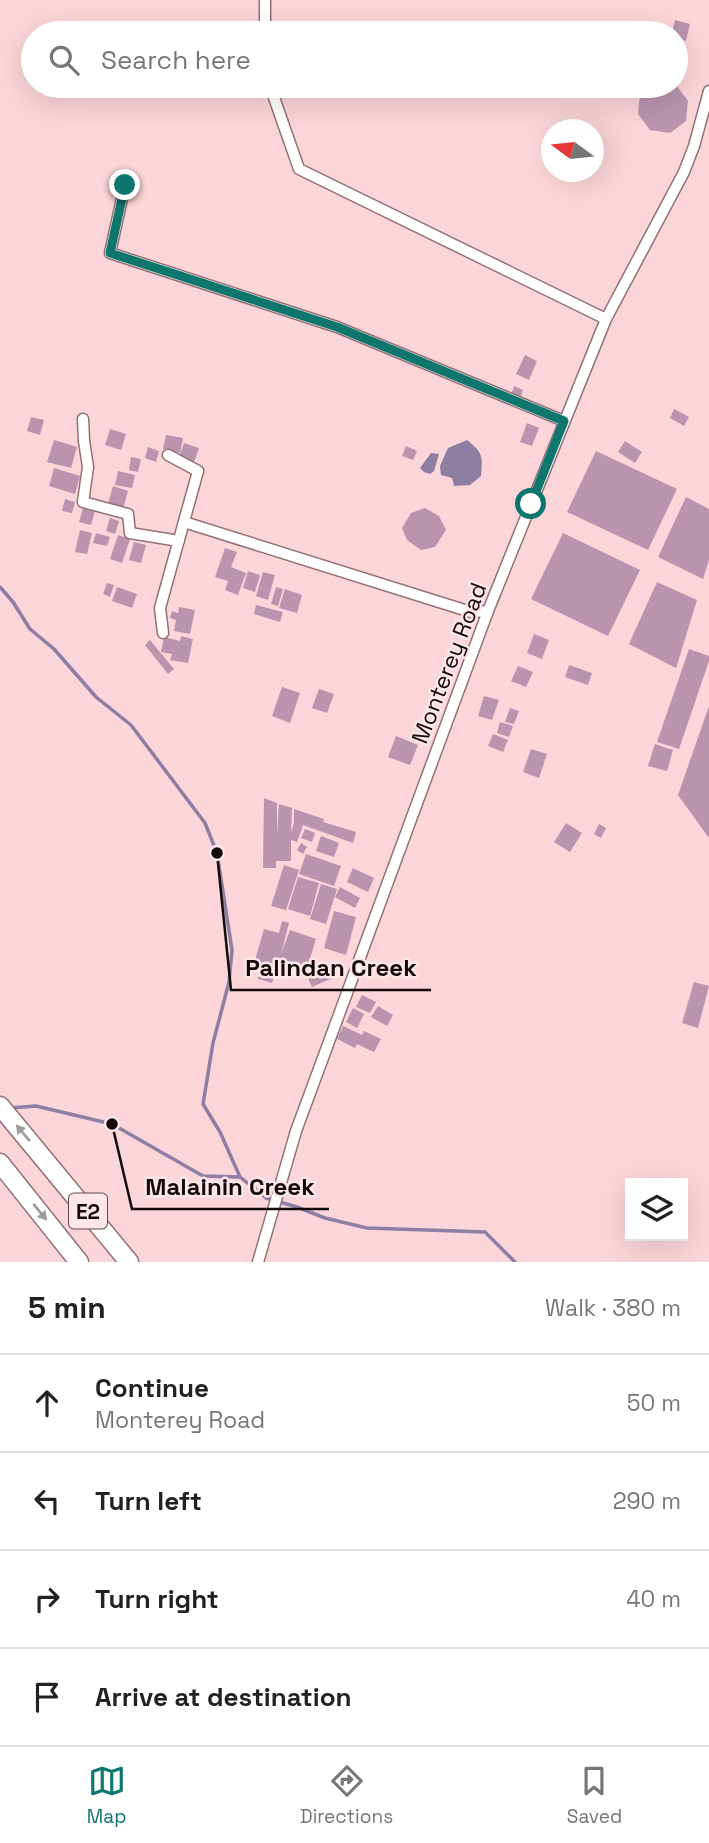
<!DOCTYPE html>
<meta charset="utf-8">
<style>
:root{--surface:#fff;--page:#f6f6f6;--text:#222;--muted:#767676;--line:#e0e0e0;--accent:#0f766e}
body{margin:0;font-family:"Space Grotesk",sans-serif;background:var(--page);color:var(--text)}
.controls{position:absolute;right:21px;bottom:21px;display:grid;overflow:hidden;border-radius:0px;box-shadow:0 7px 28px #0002}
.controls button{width:63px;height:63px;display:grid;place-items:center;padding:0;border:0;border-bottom:2px solid var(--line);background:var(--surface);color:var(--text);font:35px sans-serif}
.compass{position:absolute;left:541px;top:119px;width:63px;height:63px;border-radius:50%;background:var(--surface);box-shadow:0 7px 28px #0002;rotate:285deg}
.stop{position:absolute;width:21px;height:21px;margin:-16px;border:5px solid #0f766e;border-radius:50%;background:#fff}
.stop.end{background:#0f766e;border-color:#fff;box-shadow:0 2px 7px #0008}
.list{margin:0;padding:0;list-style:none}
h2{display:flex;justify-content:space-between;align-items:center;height:91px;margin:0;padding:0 28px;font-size:30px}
h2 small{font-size:23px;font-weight:400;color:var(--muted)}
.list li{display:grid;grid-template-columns:46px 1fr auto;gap:21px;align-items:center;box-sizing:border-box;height:98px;padding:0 28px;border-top:2px solid var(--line)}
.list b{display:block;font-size:26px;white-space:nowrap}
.list p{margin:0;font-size:23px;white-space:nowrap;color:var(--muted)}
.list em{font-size:23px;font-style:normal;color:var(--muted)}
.icon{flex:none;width:38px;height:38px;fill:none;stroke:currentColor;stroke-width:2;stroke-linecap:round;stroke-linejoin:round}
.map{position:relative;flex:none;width:709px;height:1262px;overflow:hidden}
.search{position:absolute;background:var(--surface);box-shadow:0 7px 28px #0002;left:21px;right:21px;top:21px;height:77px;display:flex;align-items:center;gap:18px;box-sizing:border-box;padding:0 24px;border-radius:38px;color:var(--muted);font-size:26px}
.sheet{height:483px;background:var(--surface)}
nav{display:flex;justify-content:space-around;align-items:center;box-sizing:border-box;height:98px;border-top:2px solid var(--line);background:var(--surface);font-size:19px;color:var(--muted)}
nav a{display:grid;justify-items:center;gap:4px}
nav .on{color:var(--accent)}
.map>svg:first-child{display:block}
.water{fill:#8e7ea2}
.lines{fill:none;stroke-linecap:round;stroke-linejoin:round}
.stream{stroke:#8e7ea2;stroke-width:3.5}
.building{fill:#b994ad}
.street-casing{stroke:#937175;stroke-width:13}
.highway-casing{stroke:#937175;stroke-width:21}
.street{stroke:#fff;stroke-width:10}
.highway{stroke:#fff;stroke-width:18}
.oneway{fill:#a19d9d}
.route{stroke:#0f766e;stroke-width:9}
.labels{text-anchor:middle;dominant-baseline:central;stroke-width:5;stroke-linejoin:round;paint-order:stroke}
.shield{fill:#fee6e9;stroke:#5b4c4e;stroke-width:2}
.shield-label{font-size:21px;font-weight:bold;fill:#150a0b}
.street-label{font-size:23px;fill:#150a0b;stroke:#fee6e9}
.leader{fill:none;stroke:#150a0b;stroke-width:2.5}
.callout-dot{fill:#150a0b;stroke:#fee6e9;stroke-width:2.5}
.callout-label{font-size:24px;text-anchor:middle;font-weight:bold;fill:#150a0b;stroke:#fee6e9;stroke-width:5;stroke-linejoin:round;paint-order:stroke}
</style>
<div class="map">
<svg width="709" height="1262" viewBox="0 0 709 1262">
<rect width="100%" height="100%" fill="#fad5d9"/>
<!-- water -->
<path class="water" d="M467,440c16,13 16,16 14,36l-11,9 -16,1 -2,-8 -11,-3 -1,-9 8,-18z
M431,453l8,1 -5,17 -4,3 -6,-2 -4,-4z"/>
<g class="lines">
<!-- stream -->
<path class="stream" d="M0,587l13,15 17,27 24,20 42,48 35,28 74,98 12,30 15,97 -3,32 -16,61 -10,61 17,28 20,45 26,21 31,9 28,11 42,10 118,4 30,30
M10,1108l26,-2 76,18 91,52 37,1"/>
</g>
<!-- building -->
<path class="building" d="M675,20l15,4 -4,17 -10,-3v-5h-4z
M652,86h25l11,15 -2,20 -16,12 -20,-3 -12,-16 2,-20z
M525,355l12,6 -8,19 -13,-6z
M514,386l9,4 -4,11 -9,-3z
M674,409l15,8 -5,9 -14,-8z
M31,417l13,3 -4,15 -13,-4z
M527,423l12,5 -7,18 -12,-4z
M110,429l16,5 -5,16 -16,-5z
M166,435l17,3 -3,15 -17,-4z
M54,440l23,7 -6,21 -24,-6z
M625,441l17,11 -7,11 -17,-11z
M184,443l15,5 -6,17 -15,-5z
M406,446l11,5 -4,9 -11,-4z
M148,447l11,4 -3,11 -11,-4z
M596,451l81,38 -29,61 -81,-38z
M131,457l10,2 -3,13 -9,-2z
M54,468l26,8 -5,18 -26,-8z
M118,471l17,4 -3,13 -17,-3z
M113,486l15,5 -5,18 -15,-5z
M686,497l23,12v51l-6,19 -45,-22z
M65,499l10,3 -3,11 -10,-2z
M83,508l12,3 -4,14 -12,-3z
M425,508l14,8 7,14 -11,17 -14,3 -14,-10 -5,-12 9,-15z
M110,518l9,3 -4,13 -9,-3z
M80,530l12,3 -5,21 -12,-2z
M96,533l14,4 -3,9 -14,-3z
M563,533l77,37 -32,66 -77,-37z
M118,535l12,4 -8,24 -12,-4z
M134,542l12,3 -5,18 -12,-3z
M225,548l12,4 -6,15 15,6 -8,22 -13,-5 3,-9 -13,-4z
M248,571l12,4 -5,17 -12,-4z
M263,572l12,3 -7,25 -12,-4z
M657,582l40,18 -21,68 -47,-24z
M107,583l7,2 -4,12 -7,-3z
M117,587l20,7 -5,14 -20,-7z
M276,587l7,2 -5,17 -7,-2z
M285,589l17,6 -5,18 -18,-5z
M256,605l27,7 -3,10 -26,-8z
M179,607l16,3 -5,24 -16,-3 2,-11 -6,-2 2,-7 6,2z
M534,634l15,6 -7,19 -15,-6z
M181,636l12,3 -5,24 -18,-3 2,-6 -11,-2 3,-15 16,4z
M150,640l24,29 -6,5 -23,-29z
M689,649l20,7v5l-30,88 -22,-7z
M569,665l23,8 -4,12 -23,-8z
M518,666l15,6 -7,15 -15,-6z
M282,687l18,6 -10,30 -18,-7z
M319,689l15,5 -7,19 -15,-5z
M484,696l15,4 -7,20 -14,-4z
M709,706v132l-31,-43z
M510,708l9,3 -5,13 -9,-2z
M500,722l13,4 -4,11 -12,-4z
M493,734l15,6 -5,12 -15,-6z
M396,736l22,9 -8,20 -22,-8z
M655,744l18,6 -6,21 -19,-5z
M531,749l16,5 -8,24 -16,-6z
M264,798l13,5v31l2,-30 13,4 -1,25 3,-10v-14l30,10 -1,3 33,10 -3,11 -50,-18 -6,17 -6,-2v21h-15v7h-13z
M566,823l16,10 -12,19 -16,-10z
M599,824l7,4 -5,10 -7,-4z
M305,829l10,4 -3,9 -11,-4z
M321,836l18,7 -5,14 -18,-6z
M301,843l6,4 -4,7 -6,-4z
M306,854l35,12 -7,20 -35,-12z
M284,865l15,5 -13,40 -15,-4z
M353,868l21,10 -6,14 -21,-10z
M298,877l21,6 -9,33 -22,-7z
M321,884l16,5 -11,35 -16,-5z
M340,887l20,11 -5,10 -20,-11z
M334,911l22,6 -10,38 -22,-7z
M282,921l7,2 -8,31 9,-24 26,9 -9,29 -27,-10 -8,25 -14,-4 3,-9 -8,-3 11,-38 15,4z
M331,969l4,8 -23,10 -4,-9z
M694,982l15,4 -11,42 -16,-5z
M362,995l14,7 -6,11 -14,-6z
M378,1006l15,9 -6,11 -16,-9z
M353,1008l11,6 -7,14 -11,-6z
M343,1026l19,9 2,-4 17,8 -7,13 -17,-8 -2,4 -18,-9z"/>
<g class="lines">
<defs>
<path id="street" d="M265,33v-33
M270,86l29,83 307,150
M125,185l-15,68 227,74 227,94
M83,419l1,22 4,26 -5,35 45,12 2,19 49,8
M184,522l287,90 17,-1
M163,633l-3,-25 38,-137 -30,-16
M258,1262l38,-131 192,-520 118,-292 78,-147 10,-26 15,-55"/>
<path id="highway" d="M0,1106l129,156
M0,1163l79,99"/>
</defs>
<!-- street casing -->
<use href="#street" class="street-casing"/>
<!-- highway casing -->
<use href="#highway" class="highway-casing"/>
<!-- street -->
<use href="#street" class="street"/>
<!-- highway -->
<use href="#highway" class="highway"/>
</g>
<!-- one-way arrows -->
<defs><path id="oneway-solid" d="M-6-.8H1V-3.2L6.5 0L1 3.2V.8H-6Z" transform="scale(1.75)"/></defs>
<g class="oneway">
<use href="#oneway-solid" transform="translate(23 1133) rotate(-130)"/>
<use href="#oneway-solid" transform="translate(40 1212) rotate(51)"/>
</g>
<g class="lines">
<!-- route -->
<path class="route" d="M125,185l-15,68 227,74 227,94 -33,83"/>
</g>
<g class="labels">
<!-- shield labels -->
<rect class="shield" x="69" y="1193.5" width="38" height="35" rx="5"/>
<g class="shield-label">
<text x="88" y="1211">E2</text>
</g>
<!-- street labels -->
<g class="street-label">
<text transform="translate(449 663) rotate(-69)">Monterey Road</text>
</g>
</g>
<!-- callouts -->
<path class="leader" d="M217 853L231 990H431M112 1124L132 1209H329"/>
<g class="callout-dot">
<circle cx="217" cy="853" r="7"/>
<circle cx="112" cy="1124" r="7"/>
</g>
<g class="callout-label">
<text x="331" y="976">Palindan Creek</text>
<text x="230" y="1195">Malainin Creek</text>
</g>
</svg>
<div class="controls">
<button><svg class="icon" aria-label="layers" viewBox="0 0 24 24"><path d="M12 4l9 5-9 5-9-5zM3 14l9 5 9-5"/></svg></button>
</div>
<svg class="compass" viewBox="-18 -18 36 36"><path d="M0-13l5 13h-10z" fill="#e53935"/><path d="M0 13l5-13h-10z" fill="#767676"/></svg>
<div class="stop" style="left:531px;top:504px"></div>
<div class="stop end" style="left:125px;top:185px"></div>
<div class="search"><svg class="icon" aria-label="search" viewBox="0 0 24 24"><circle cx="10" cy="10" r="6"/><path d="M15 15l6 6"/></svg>Search here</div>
</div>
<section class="sheet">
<h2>5 min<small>Walk · 380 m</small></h2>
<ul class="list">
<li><svg class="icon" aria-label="ahead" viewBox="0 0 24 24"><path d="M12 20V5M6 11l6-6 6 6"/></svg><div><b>Continue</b><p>Monterey Road</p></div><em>50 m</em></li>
<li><svg class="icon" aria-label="left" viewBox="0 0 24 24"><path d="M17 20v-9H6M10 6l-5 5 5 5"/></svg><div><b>Turn left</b></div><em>290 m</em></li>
<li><svg class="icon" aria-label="right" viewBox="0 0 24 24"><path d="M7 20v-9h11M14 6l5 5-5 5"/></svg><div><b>Turn right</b></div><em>40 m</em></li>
<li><svg class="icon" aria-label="arrive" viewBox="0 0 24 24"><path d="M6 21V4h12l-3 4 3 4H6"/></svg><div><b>Arrive at destination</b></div></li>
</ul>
</section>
<nav>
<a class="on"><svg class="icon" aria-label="map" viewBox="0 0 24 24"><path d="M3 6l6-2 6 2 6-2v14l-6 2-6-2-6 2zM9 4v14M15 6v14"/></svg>Map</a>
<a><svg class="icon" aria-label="directions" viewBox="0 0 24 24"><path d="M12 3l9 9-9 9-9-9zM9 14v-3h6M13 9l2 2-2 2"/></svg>Directions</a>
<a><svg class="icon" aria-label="saved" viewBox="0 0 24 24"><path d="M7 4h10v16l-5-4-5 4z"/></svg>Saved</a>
</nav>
